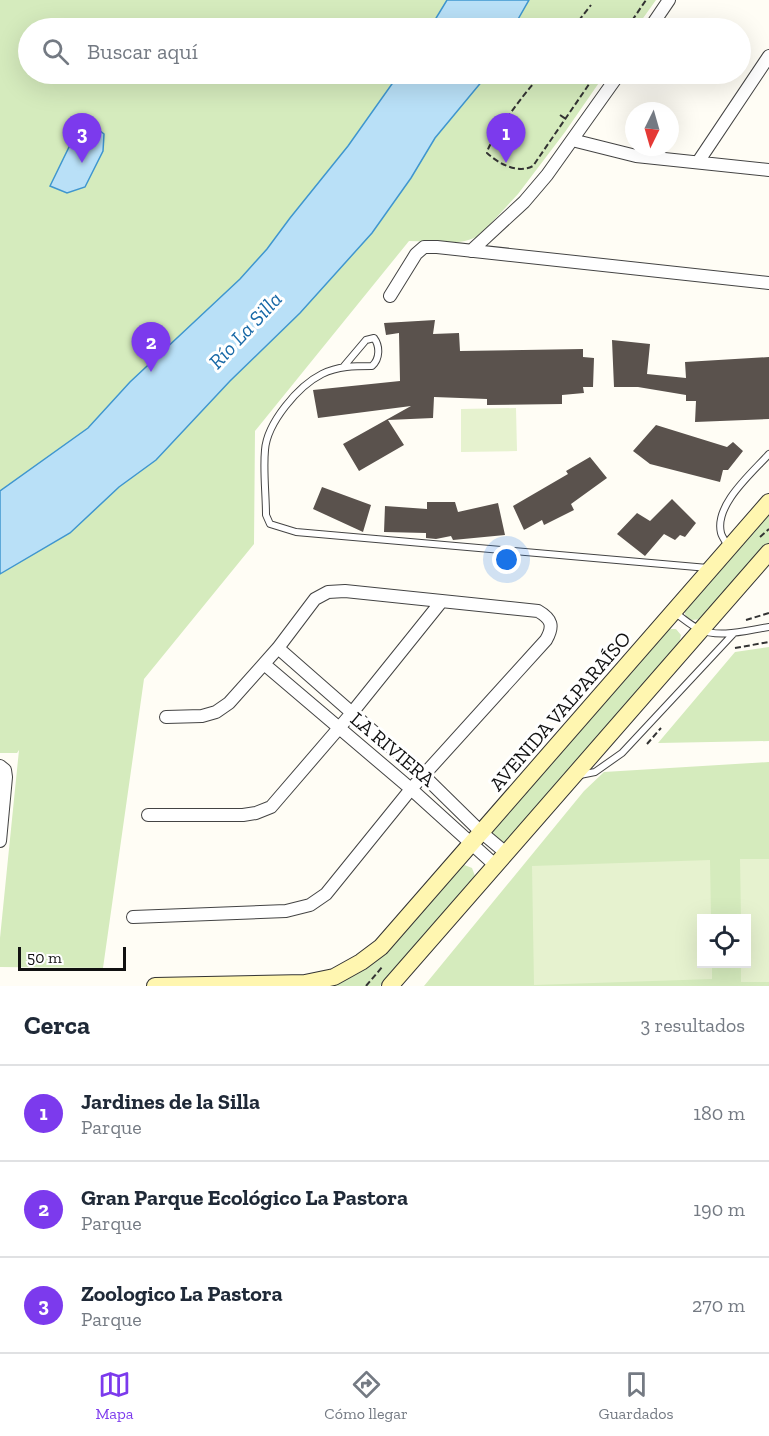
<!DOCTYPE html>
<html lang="es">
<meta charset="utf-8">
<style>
:root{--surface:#fff;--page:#f6f6f7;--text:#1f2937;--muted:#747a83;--line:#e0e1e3;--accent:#7c3aed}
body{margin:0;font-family:"Zilla Slab",serif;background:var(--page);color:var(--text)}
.controls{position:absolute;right:18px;bottom:18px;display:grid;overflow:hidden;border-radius:0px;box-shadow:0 6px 24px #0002}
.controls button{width:54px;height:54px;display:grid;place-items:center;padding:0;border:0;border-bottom:2px solid var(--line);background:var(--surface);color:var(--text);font:30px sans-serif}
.compass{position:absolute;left:625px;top:102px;width:54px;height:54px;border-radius:50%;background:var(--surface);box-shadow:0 6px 24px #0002;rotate:185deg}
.scale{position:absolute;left:18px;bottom:15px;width:108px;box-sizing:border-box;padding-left:6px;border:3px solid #111;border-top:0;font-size:16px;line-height:21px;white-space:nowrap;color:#111;-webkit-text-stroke:4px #fff;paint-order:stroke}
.you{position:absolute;left:507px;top:560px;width:21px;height:21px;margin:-15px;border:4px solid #fff;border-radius:50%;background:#1a73e8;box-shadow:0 0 0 9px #1a73e833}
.badge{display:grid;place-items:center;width:39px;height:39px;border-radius:50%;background:var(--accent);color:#fff;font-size:20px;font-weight:700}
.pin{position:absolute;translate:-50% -50px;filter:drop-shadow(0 2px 3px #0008)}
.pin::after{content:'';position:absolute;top:32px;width:21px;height:18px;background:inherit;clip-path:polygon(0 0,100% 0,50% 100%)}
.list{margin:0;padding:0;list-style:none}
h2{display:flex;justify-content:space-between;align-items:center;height:78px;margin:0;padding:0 24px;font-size:26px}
h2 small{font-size:20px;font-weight:400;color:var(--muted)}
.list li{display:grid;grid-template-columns:39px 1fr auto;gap:18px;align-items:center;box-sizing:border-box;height:96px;padding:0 24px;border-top:2px solid var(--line)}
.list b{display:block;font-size:22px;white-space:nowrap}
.list p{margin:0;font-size:20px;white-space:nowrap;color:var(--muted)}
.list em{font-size:20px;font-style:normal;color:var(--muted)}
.icon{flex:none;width:33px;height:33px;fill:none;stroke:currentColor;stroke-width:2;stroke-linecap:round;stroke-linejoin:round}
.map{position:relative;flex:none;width:769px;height:986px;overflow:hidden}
.search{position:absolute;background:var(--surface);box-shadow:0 6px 24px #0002;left:18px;right:18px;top:18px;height:66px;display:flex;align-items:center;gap:15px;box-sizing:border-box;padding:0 21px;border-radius:33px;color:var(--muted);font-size:22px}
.sheet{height:366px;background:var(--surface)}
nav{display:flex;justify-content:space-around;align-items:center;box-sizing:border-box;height:84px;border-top:2px solid var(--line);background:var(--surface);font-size:16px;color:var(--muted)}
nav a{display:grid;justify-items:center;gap:3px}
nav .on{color:var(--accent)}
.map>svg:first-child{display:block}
.green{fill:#d5ebbd;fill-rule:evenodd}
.pitch{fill:#e6f2cf}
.water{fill:#b9e0f7;stroke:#3f96cf;stroke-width:1.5}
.building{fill:#5a524d}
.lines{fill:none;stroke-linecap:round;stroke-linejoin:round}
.lane-casing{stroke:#444;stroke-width:8}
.street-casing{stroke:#444;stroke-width:14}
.secondary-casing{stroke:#333;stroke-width:18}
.path{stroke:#333;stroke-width:2;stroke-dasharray:6 3;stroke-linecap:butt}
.lane{stroke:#fff;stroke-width:6}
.street{stroke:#fff;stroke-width:12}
.secondary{stroke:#fff6b0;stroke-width:16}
.labels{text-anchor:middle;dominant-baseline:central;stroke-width:6;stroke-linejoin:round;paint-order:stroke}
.street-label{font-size:20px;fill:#111;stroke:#fff}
.water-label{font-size:21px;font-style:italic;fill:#1768a6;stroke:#fff}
</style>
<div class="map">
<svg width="769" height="986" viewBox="0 0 769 986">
<rect width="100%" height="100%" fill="#fffdf5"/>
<!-- green -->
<path class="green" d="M0,0h656l-20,28h-608v46h577l-40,58 -47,62 -37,40c-19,14 -50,7 -72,7l-154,190 -1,113 -110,135 -41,289 -103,-1v-29l19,-188 -2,3h-17z
M769,513v34l-64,72 -14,1 -5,-3 -2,-7z
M668,629h8l5,6 -2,9 -175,201 -15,-13z
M769,647v94l-111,2 77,-91z
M769,762v224h-345l160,-195 20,-19zM702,918h44v46h-44z
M462,864l10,4 3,8 -95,110h-64l19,-4z"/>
<!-- pitch -->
<path class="pitch" d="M516,408l1,43 -56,1v-43z
M740,859h29v123h-28v-18h5v-46h-5z
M710,860l1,58h-9v46h10v15l-178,6 -2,-119z"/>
<!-- water -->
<path class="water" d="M447,0h82l-16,28h-83z
M399,74h89l-53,64 -24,40 -39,55 -72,80 -70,68 -74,79 -37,27 -49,46 -70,41v-83l88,-63 42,-46 110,-103 27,-30 23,-31 58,-72z
M93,125l11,9 -1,17 -18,36 -18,6 -17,-7 21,-43z"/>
<!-- building -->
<path class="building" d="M435,320l-2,14 26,-1 1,18 123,-2v8l11,1 -1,29h-10l1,6 -22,2v9l-75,1v-6l-53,-2 -1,21 -45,2 16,25 -45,26 -16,-27 68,-38 -93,12 -5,-28 87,-9 -1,-48 -13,2 -2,-12z
M612,340l38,4 -3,30 39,4 -1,-16 84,-5v62l-74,3 1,-21h-10v-6l-48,-8h-24z
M656,425l71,22 6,-5 10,9 -15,19h-5l-3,12 -70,-18 -17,-13z
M590,457l17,21 -36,26 3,6 -30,15 -2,-5 -18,10 -11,-24 55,-32 -2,-3z
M322,487l49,18 -8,27 -50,-23z
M672,499l24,24 -11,14 -5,-2 -5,5 -11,-6 -19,22 -28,-22 20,-21 13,8z
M427,502h28l3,10 40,-9 7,32 -52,5 -2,-4 -15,3 -10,-1v-5l-42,-1 1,-26 42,3z"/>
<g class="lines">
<defs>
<path id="lane" d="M344,366l22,-26 8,-2c6,8 6,21 -2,28 -17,0 -34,0 -50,8 -24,12 -55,49 -57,76 -2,21 1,44 1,65l4,9 26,8 412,36
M728,546c-2,-4 -6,-9 -7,-13 -7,-28 31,-60 48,-79
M675,613c8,5 15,12 24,16 20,10 49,1 70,-2
M580,775l15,-3 27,-19 112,-120"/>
<path id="street" d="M650,28l19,-28
M572,140l64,16 133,14
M698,162l71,-106
M471,251l53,-49 23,-27 72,-101
M390,296l26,-42 8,-7h13l332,36
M278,648l146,128 57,56 25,21
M264,664l147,125 84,76
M0,766l5,4 1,7 -6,64
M148,815h95l13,-2 15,-6 80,-93 90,-112
M133,917l153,-6 24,-6 16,-11 85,-105 135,-149c8,-14 6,-21 -8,-29l-193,-20 -17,1 -13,7 -37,49 -49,55 -13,9 -14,4 -36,1"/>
<path id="secondary" d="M155,986l150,-3 29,-6 27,-15 20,-15 388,-445
M390,986l379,-434"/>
</defs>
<!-- lane casing -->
<use href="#lane" class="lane-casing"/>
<!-- street casing -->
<use href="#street" class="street-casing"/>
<!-- secondary casing -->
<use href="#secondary" class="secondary-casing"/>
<!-- path -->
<path class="path" d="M573,28l18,-23
M627,28l19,-28
M546,74c-4,3 -8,4 -11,8 -10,10 -47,60 -48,71 12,11 31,21 46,13l63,-92
M560,115l6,4
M760,537l9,-8
M746,620l23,-7
M735,648l34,-6
M647,744l14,-16
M366,986l17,-20"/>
<!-- lane -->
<use href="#lane" class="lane"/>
<!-- street -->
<use href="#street" class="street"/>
<!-- secondary -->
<use href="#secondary" class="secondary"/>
</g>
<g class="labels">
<!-- street labels -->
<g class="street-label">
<text transform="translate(560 711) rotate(-49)">AVENIDA VALPARAÍSO</text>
<text transform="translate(393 749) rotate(40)">LA RIVIERA</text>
</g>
<!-- water labels -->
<g class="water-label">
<text transform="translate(245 330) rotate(-47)">Río La Silla</text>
</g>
</g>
</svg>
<div class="controls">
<button><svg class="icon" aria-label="locate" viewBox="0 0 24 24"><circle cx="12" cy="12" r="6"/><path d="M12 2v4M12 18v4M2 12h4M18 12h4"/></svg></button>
</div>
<svg class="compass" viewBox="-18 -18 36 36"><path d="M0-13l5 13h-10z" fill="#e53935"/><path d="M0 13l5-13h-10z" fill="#747a83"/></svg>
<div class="scale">50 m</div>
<div class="you"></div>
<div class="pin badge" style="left:506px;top:163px">1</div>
<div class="pin badge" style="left:151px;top:372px">2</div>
<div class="pin badge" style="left:82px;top:163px">3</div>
<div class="search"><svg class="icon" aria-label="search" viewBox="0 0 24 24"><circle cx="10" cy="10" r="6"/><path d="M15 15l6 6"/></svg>Buscar aquí</div>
</div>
<section class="sheet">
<h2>Cerca<small>3 resultados</small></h2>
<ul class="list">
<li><span class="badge">1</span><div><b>Jardines de la Silla</b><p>Parque</p></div><em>180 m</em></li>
<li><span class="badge">2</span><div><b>Gran Parque Ecológico La Pastora</b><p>Parque</p></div><em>190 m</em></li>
<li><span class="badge">3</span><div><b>Zoologico La Pastora</b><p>Parque</p></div><em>270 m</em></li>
</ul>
</section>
<nav>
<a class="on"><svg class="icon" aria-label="map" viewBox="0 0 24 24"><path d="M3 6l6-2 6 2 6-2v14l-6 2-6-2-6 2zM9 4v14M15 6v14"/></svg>Mapa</a>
<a><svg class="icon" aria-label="directions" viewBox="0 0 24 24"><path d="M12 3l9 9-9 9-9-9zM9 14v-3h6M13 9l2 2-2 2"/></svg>Cómo llegar</a>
<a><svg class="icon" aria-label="saved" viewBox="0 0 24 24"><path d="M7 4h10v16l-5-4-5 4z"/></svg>Guardados</a>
</nav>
